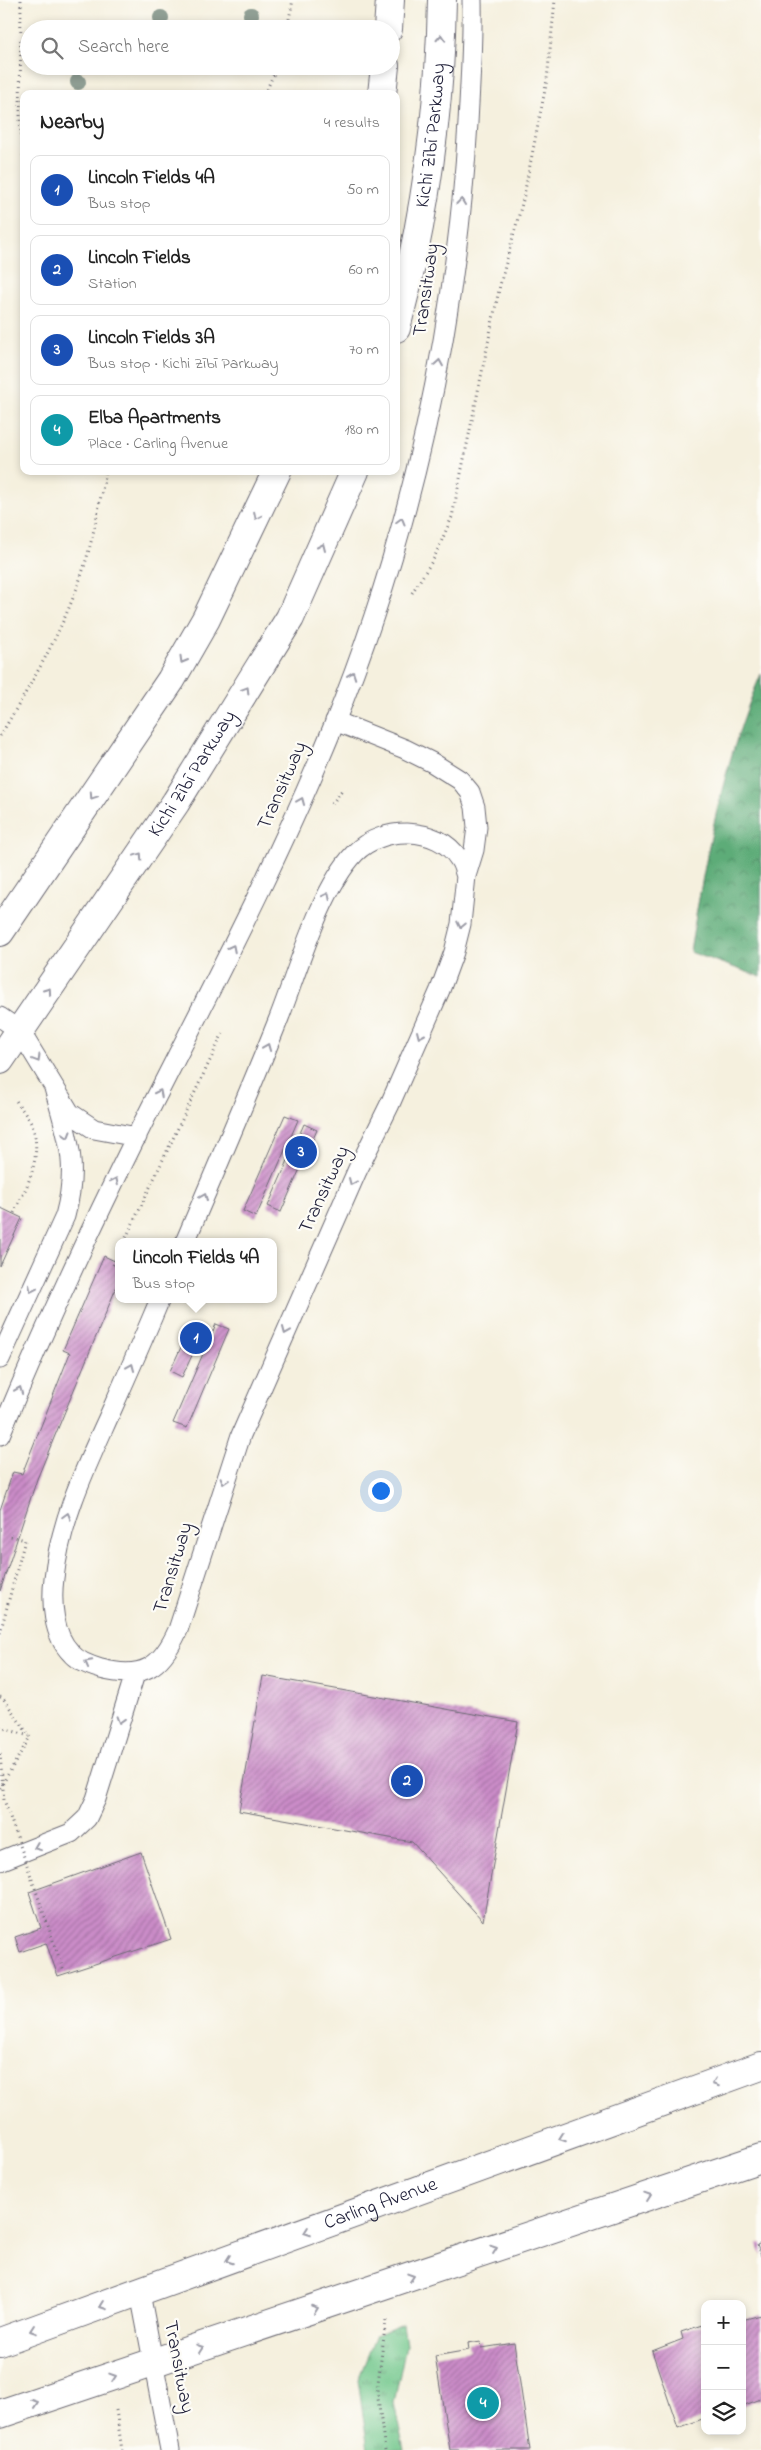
<!DOCTYPE html>
<meta charset="utf-8">
<style>
:root{--surface:#fff;--page:#f6f6f6;--text:#222;--muted:#767676;--line:#e0e0e0;--accent:#b45309}
body{margin:0;font-family:"Indie Flower",sans-serif;background:var(--page);color:var(--text)}
.controls{position:absolute;right:15px;bottom:15px;display:grid;overflow:hidden;border-radius:10px;box-shadow:0 2px 8px #0003}
.controls button{width:45px;height:45px;display:grid;place-items:center;padding:0;border:0;border-bottom:1px solid var(--line);background:var(--surface);color:var(--text);font:25px sans-serif}
.you{position:absolute;left:380px;top:1490px;width:18px;height:18px;margin:-12px;border:4px solid #fff;border-radius:50%;background:#1a73e8;box-shadow:0 0 0 8px #1a73e833}
.badge{display:grid;place-items:center;width:32px;height:32px;border-radius:50%;background:var(--accent);color:#fff;font-size:16px;font-weight:700}
.pin{position:absolute;translate:-50% -50%;border:2px solid #fff;box-shadow:0 1px 5px #0006}
.popup{position:absolute;left:115px;top:1238px;width:162px;height:65px;box-sizing:border-box;display:grid;place-content:center;border-radius:10px;background:var(--surface);filter:drop-shadow(0 1px 4px #0005);font-size:16px;white-space:nowrap;color:var(--muted)}
.popup b{font-size:19px;color:var(--text)}
.popup::after{content:'';position:absolute;left:50%;top:100%;margin-left:-10px;border:10px solid transparent;border-top-color:var(--surface)}
.list{margin:0;padding:0;list-style:none}
h2{display:flex;justify-content:space-between;align-items:center;height:65px;margin:0;padding:0 20px;font-size:21px}
h2 small{font-size:16px;font-weight:400;color:var(--muted)}
.list li{display:grid;grid-template-columns:32px 1fr auto;gap:15px;align-items:center;box-sizing:border-box;height:70px;margin:0 10px 10px;padding:0 10px;border:1px solid var(--line);border-radius:10px}
.list b{display:block;font-size:19px;white-space:nowrap}
.list p{margin:0;font-size:16px;white-space:nowrap;color:var(--muted)}
.list em{font-size:16px;font-style:normal;color:var(--muted)}
.icon{flex:none;width:28px;height:28px;fill:none;stroke:currentColor;stroke-width:2;stroke-linecap:round;stroke-linejoin:round}
.map{position:relative;flex:none;width:761px;height:2450px;overflow:hidden}
.search{position:absolute;background:var(--surface);box-shadow:0 2px 8px #0003;left:20px;top:20px;width:380px;height:55px;display:flex;align-items:center;gap:12px;box-sizing:border-box;padding:0 18px;border-radius:28px;color:var(--muted);font-size:19px}
.panel{position:absolute;background:var(--surface);box-shadow:0 2px 8px #0003;left:20px;top:90px;width:380px;height:385px;border-radius:10px}
.map>svg:first-child{display:block}
.grass{fill:url(#grass-tufts);stroke:#4a7464}
.forest{fill:url(#forest-crowns);stroke:#40675a}
.building{fill:url(#building-hatch)}
.lines{fill:none;stroke-linecap:round;stroke-linejoin:round}
.service-casing{stroke:#6c6a74;stroke-width:21}
.primary-casing{stroke:#6c6a74;stroke-width:30}
.trunk-casing{stroke:#6c6a74;stroke-width:30}
.path{stroke:#6c6a74;stroke-width:3;stroke-dasharray:1 4;stroke-linecap:butt}
.service{stroke:#fff;stroke-width:19}
.primary{stroke:#fff;stroke-width:28}
.trunk{stroke:#fff;stroke-width:28}
.path-bridge{stroke:#6c6a74;stroke-width:3;stroke-dasharray:1 4;stroke-linecap:butt}
.tree{fill:#909f94}
.oneway{stroke:#9c9ca7}
.labels{text-anchor:middle;dominant-baseline:central;stroke-width:4.5;stroke-linejoin:round;paint-order:stroke}
.street-label{font-size:20px;fill:#22223b;stroke:#fdfcf7}
</style>
<div class="map">
<svg width="761" height="2450" viewBox="0 0 761 2450">
<defs>
<pattern id="grass-tufts" width="24" height="20" patternUnits="userSpaceOnUse" patternTransform="scale(1.25)"><rect width="24" height="20" fill="#72c78c"/><path d="M3 7l-1-3M5 7V3M7 7l1-3M15 17l-1-3M17 17v-4M19 17l1-3" fill="none" stroke="#5da174"/></pattern>
<pattern id="forest-crowns" width="20" height="18" patternUnits="userSpaceOnUse" patternTransform="scale(1.25)"><rect width="20" height="18" fill="#5dac78"/><path d="M2 6a3 3 0 1 1 6 0M12 15a3 3 0 1 1 6 0" fill="none" stroke="#4c8c64"/></pattern>
<pattern id="building-hatch" width="6" height="6" patternUnits="userSpaceOnUse" patternTransform="scale(1.25)"><rect width="6" height="6" fill="#cb8cc8"/><path d="M-1 1l2-2M0 6l6-6M5 7l2-2" fill="none" stroke="#a472a4"/></pattern>
</defs>
<rect width="100%" height="100%" fill="#fdfcf7"/>
<filter id="ink" filterUnits="userSpaceOnUse"><feTurbulence type="fractalNoise" baseFrequency=".02" numOctaves="2"/><feDisplacementMap in="SourceGraphic" scale="10" xChannelSelector="R" yChannelSelector="G"/><feConvolveMatrix kernelMatrix="1 2 1 2 8 2 1 2 1" color-interpolation-filters="sRGB"/></filter>
<filter id="wash" filterUnits="userSpaceOnUse"><feTurbulence type="fractalNoise" baseFrequency=".0096" numOctaves="4" result="noise"/><feDisplacementMap in="SourceGraphic" scale="20" xChannelSelector="R" yChannelSelector="G"/><feGaussianBlur stdDeviation="1.12" result="paint"/><feColorMatrix in="noise" values="0 0 0 0 0 0 0 0 0 0 0 0 0 0 0 0 0 1.4 0 .05"/><feComposite in="paint" operator="in"/></filter>
<g filter="url(#wash)">
<rect width="100%" height="100%" fill="#f5f0de"/>
<!-- grass -->
<path class="grass" d="M403,2324l3,21 -12,58 10,47h-36l-10,-70 18,-45z"/>
<!-- forest -->
<path class="forest" d="M761,674v303l-71,-25c15,-94 33,-190 71,-278z"/>
<g id="blocks">
<!-- building -->
<path class="building" d="M285,1115l13,5 -42,97 -13,-6z
M304,1124l13,6 -36,82 -13,-6z
M1,1208l21,10 -22,48v-57z
M104,1256l15,7v18l-82,198 -37,112v-81l13,-38 9,2 48,-121 -7,-3z
M216,1324l13,5 -42,99 -14,-5z
M189,1330l12,6 -19,41 -12,-6z
M263,1676l255,46 -35,199 -71,-79 -173,-31z
M141,1852l30,87 -113,37 -12,-33 -26,9 -5,-15 26,-9 -12,-36z
M761,2243v13l-4,-11z
M761,2315v84l-19,7v-86z
M705,2324v94l-27,10 -26,-77 31,-12 -2,-7z
M481,2341l1,7 32,-5 16,107h-80l-15,-94 34,-6 -1,-7z"/>
</g>
</g>
<g filter="url(#ink)">
<use href="#blocks" fill-opacity="0" stroke="#6c6a74" stroke-width="1"/>
<g class="lines">
<defs>
<path id="service" d="M0,1017l20,14 50,82 24,16 43,8
M185,1242c32,-75 64,-149 94,-224 19,-48 41,-128 76,-165 26,-27 83,-28 104,6 4,5 5,12 7,17
M160,1299c-15,36 -31,72 -47,108 -25,56 -52,109 -59,171 -3,24 -1,57 17,75 6,8 20,13 30,16 41,11 60,-1 77,-39l63,-195 116,-264 33,-67 50,-114 14,-38 7,-28 5,-48 8,-26 3,-23 -2,-20 -5,-15 -10,-12 -27,-17 -28,-14 -70,-28
M0,1359l65,-143c14,-52 3,-78 -11,-128
M0,1435c42,-102 88,-201 137,-300 68,-135 139,-268 196,-408 78,-192 123,-398 135,-604 2,-41 5,-82 4,-123
M0,1861l71,-28 16,-15 9,-19 39,-125
M140,2293l30,157"/>
<g id="primary">
<path id="s1" d="M0,2342l761,-276"/>
<path d="M0,2414l761,-256"/>
</g>
<g id="trunk">
<path d="M388,29l2,-29"/>
<path d="M382,94l3,-28"/>
<path id="s2" d="M396,328c29,-108 44,-217 46,-328"/>
<path d="M0,932l171,-252 35,-61 71,-148"/>
<path id="s3" d="M0,1060l176,-258 114,-184 65,-147"/>
</g>
</defs>
<!-- service casing -->
<use href="#service" class="service-casing"/>
<!-- primary casing -->
<use href="#primary" class="primary-casing"/>
<!-- trunk casing -->
<use href="#trunk" class="trunk-casing"/>
<!-- path -->
<path class="path" d="M21,0l-1,119 4,45
M287,29l6,-29
M265,94l12,-28
M412,593l22,-35 18,-41 48,-232 23,-85 24,-120 8,-80
M0,736c34,-57 69,-115 87,-179 8,-28 13,-57 19,-86
M332,804l10,-14
M14,1213c13,-26 28,-54 19,-85 -3,-10 -13,-20 -18,-29
M124,1242l99,-209
M113,1265l6,-12
M0,1633l25,-93 -18,-5
M0,1697l3,1 27,39
M0,1727l29,9
M0,1788l30,-51
M35,1888l29,84
M116,2410l6,40
M385,2450l-8,-59 9,-71"/>
<!-- service -->
<use href="#service" class="service"/>
<!-- primary -->
<use href="#primary" class="primary"/>
<!-- trunk -->
<use href="#trunk" class="trunk"/>
<!-- path-bridge -->
<path class="path-bridge" d="M0,1754l4,46 31,88"/>
</g>
<!-- trees -->
<g class="tree">
<circle cx="251" cy="15" r="8"/>
<circle cx="161" cy="18" r="8"/>
<circle cx="78" cy="82" r="8"/>
</g>
<!-- one-way arrows -->
<defs><path id="oneway-chevron" d="M-2-3.5L2.5 0L-2 3.5" fill="none" stroke-width="1.6" stroke-linecap="round" stroke-linejoin="round" transform="scale(1.25)"/></defs>
<g class="oneway">
<use href="#oneway-chevron" transform="translate(441 38) rotate(-87)"/>
<use href="#oneway-chevron" transform="translate(461 202) rotate(-84)"/>
<use href="#oneway-chevron" transform="translate(439 363) rotate(-81)"/>
<use href="#oneway-chevron" transform="translate(257 516) rotate(116)"/>
<use href="#oneway-chevron" transform="translate(401 521) rotate(-75)"/>
<use href="#oneway-chevron" transform="translate(322 547) rotate(-66)"/>
<use href="#oneway-chevron" transform="translate(183 660) rotate(120)"/>
<use href="#oneway-chevron" transform="translate(352 675) rotate(-70)"/>
<use href="#oneway-chevron" transform="translate(246 690) rotate(-59)"/>
<use href="#oneway-chevron" transform="translate(93 796) rotate(124)"/>
<use href="#oneway-chevron" transform="translate(301 801) rotate(-67)"/>
<use href="#oneway-chevron" transform="translate(139 856) rotate(-56)"/>
<use href="#oneway-chevron" transform="translate(327 896) rotate(-63)"/>
<use href="#oneway-chevron" transform="translate(461 925) rotate(102)"/>
<use href="#oneway-chevron" transform="translate(232 948) rotate(-63)"/>
<use href="#oneway-chevron" transform="translate(48 991) rotate(-55)"/>
<use href="#oneway-chevron" transform="translate(420 1035) rotate(114)"/>
<use href="#oneway-chevron" transform="translate(267 1047) rotate(-68)"/>
<use href="#oneway-chevron" transform="translate(37 1059) rotate(59)"/>
<use href="#oneway-chevron" transform="translate(159 1093) rotate(-63)"/>
<use href="#oneway-chevron" transform="translate(67 1135) rotate(74)"/>
<use href="#oneway-chevron" transform="translate(115 1181) rotate(-64)"/>
<use href="#oneway-chevron" transform="translate(352 1182) rotate(114)"/>
<use href="#oneway-chevron" transform="translate(204 1197) rotate(-67)"/>
<use href="#oneway-chevron" transform="translate(32 1289) rotate(115)"/>
<use href="#oneway-chevron" transform="translate(286 1331) rotate(113)"/>
<use href="#oneway-chevron" transform="translate(131 1367) rotate(-67)"/>
<use href="#oneway-chevron" transform="translate(19 1390) rotate(-68)"/>
<use href="#oneway-chevron" transform="translate(224 1481) rotate(108)"/>
<use href="#oneway-chevron" transform="translate(67 1516) rotate(-74)"/>
<use href="#oneway-chevron" transform="translate(88 1663) rotate(-152)"/>
<use href="#oneway-chevron" transform="translate(120 1720) rotate(107)"/>
<use href="#oneway-chevron" transform="translate(37 1847) rotate(158)"/>
<use href="#oneway-chevron" transform="translate(715 2083) rotate(160)"/>
<use href="#oneway-chevron" transform="translate(562 2138) rotate(160)"/>
<use href="#oneway-chevron" transform="translate(648 2196) rotate(-19)"/>
<use href="#oneway-chevron" transform="translate(307 2232) rotate(160)"/>
<use href="#oneway-chevron" transform="translate(494 2249) rotate(-19)"/>
<use href="#oneway-chevron" transform="translate(229 2260) rotate(160)"/>
<use href="#oneway-chevron" transform="translate(411 2277) rotate(-18)"/>
<use href="#oneway-chevron" transform="translate(103 2306) rotate(160)"/>
<use href="#oneway-chevron" transform="translate(315 2309) rotate(-19)"/>
<use href="#oneway-chevron" transform="translate(33 2330) rotate(161)"/>
<use href="#oneway-chevron" transform="translate(200 2348) rotate(-19)"/>
<use href="#oneway-chevron" transform="translate(113 2377) rotate(-18)"/>
<use href="#oneway-chevron" transform="translate(35 2403) rotate(-18)"/>
</g>
</g>
<g class="labels">
<!-- street labels -->
<g class="street-label">
<text stroke="none"><textPath href="#s2" startOffset="196">Kichi Zībī Parkway</textPath></text>
<text transform="translate(427 290) rotate(-82)">Transitway</text>
<text stroke="none"><textPath href="#s3" startOffset="345">Kichi Zībī Parkway</textPath></text>
<text transform="translate(283 786) rotate(-66)">Transitway</text>
<text transform="translate(325 1190) rotate(-65)">Transitway</text>
<text transform="translate(174 1568) rotate(-73)">Transitway</text>
<text stroke="none"><textPath href="#s1" startOffset="405">Carling Avenue</textPath></text>
<text transform="translate(178 2367) rotate(79)">Transitway</text>
</g>
</g>
</svg>
<div class="controls">
<button>+</button>
<button>−</button>
<button><svg class="icon" aria-label="layers" viewBox="0 0 24 24"><path d="M12 4l9 5-9 5-9-5zM3 14l9 5 9-5"/></svg></button>
</div>
<div class="you"></div>
<div class="pin badge" style="left:196px;top:1338px;background:#1a4fb4">1</div>
<div class="popup"><b>Lincoln Fields 4A</b>Bus stop</div>
<div class="pin badge" style="left:407px;top:1781px;background:#1a4fb4">2</div>
<div class="pin badge" style="left:301px;top:1152px;background:#1a4fb4">3</div>
<div class="pin badge" style="left:483px;top:2403px;background:#0f9aa8">4</div>
<div class="search"><svg class="icon" aria-label="search" viewBox="0 0 24 24"><circle cx="10" cy="10" r="6"/><path d="M15 15l6 6"/></svg>Search here</div>
<section class="panel">
<h2>Nearby<small>4 results</small></h2>
<ul class="list">
<li><span class="badge" style="background:#1a4fb4">1</span><div><b>Lincoln Fields 4A</b><p>Bus stop</p></div><em>50 m</em></li>
<li><span class="badge" style="background:#1a4fb4">2</span><div><b>Lincoln Fields</b><p>Station</p></div><em>60 m</em></li>
<li><span class="badge" style="background:#1a4fb4">3</span><div><b>Lincoln Fields 3A</b><p>Bus stop · Kichi Zībī Parkway</p></div><em>70 m</em></li>
<li><span class="badge" style="background:#0f9aa8">4</span><div><b>Elba Apartments</b><p>Place · Carling Avenue</p></div><em>180 m</em></li>
</ul>
</section>
</div>
